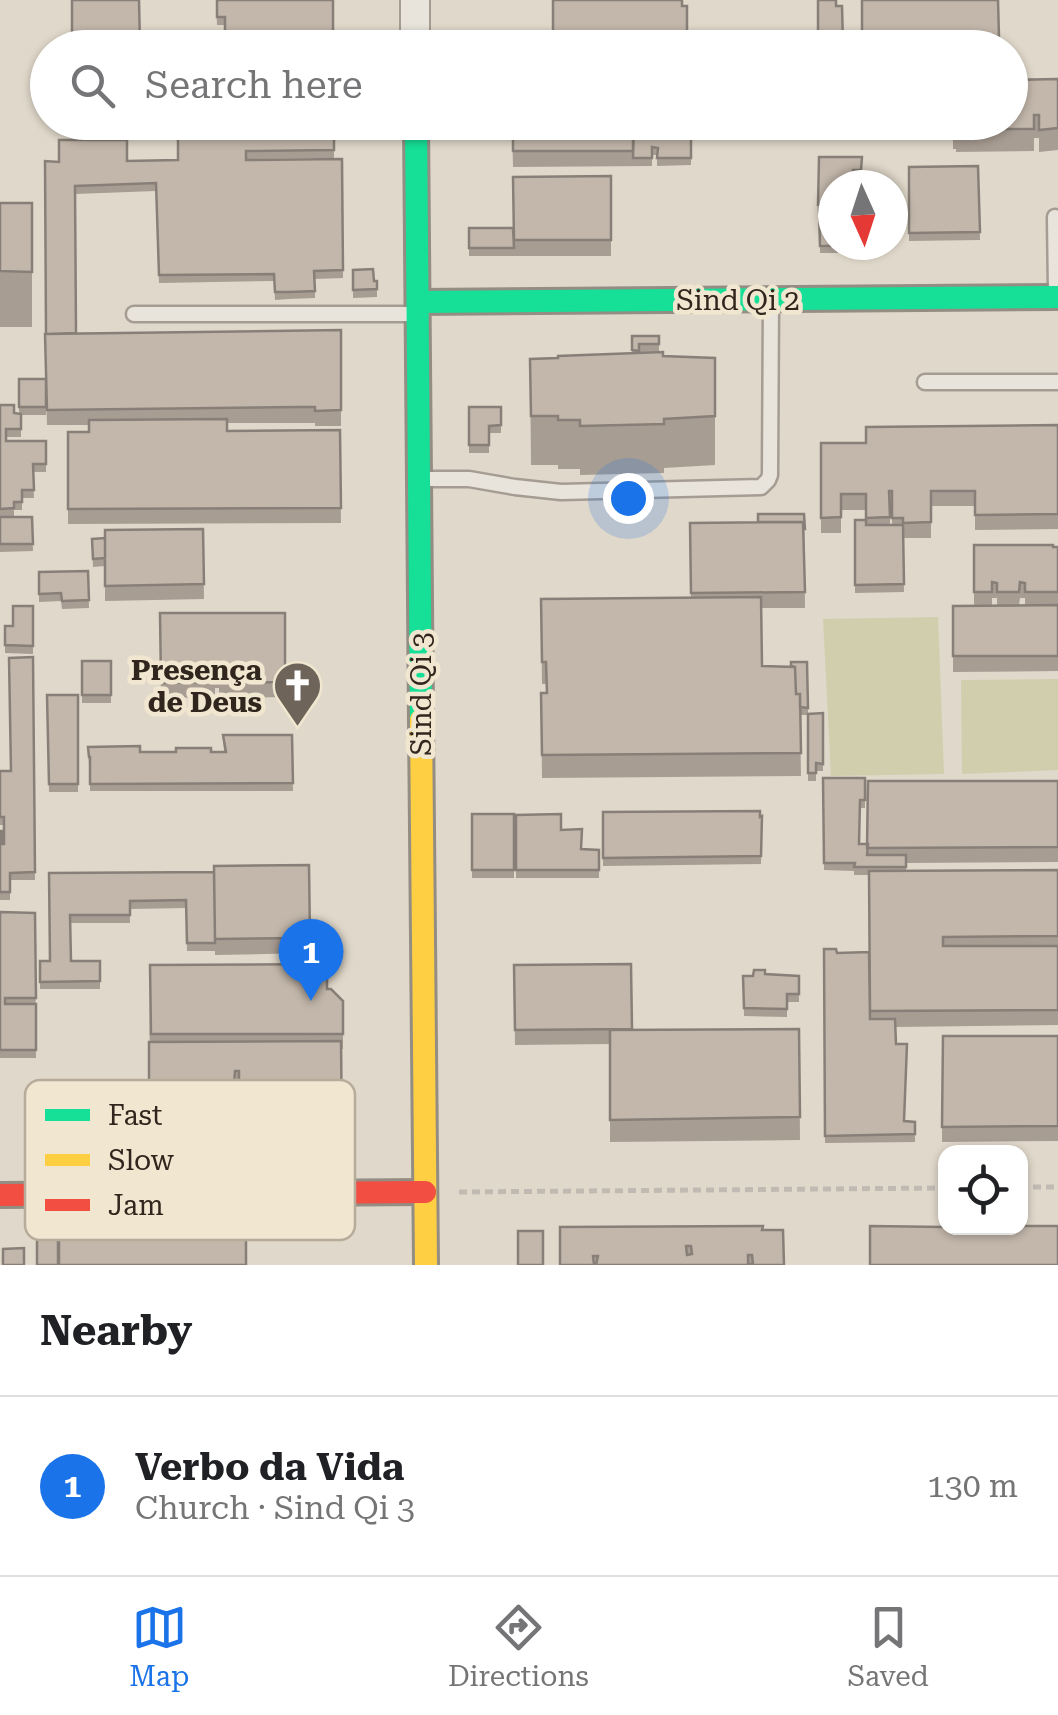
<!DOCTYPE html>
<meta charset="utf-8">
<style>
:root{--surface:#fff;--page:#f2f2f2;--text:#202124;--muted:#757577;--line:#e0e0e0;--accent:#1a73e8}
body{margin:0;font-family:"Roboto Serif",serif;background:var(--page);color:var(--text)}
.controls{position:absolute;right:30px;bottom:30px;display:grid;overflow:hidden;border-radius:20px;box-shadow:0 2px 8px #0004}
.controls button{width:90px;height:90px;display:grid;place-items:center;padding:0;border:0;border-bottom:2px solid var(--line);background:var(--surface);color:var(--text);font:50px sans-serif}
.compass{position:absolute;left:818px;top:170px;width:90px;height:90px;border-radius:50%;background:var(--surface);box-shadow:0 2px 8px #0004;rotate:177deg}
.you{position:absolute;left:628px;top:498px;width:35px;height:35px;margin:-25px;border:8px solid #fff;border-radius:50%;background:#1a73e8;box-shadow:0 0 0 15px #1a73e833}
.badge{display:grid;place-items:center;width:65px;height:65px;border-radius:50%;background:var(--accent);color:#fff;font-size:32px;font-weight:700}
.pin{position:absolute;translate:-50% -82px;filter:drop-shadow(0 2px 5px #0008)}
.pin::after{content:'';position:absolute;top:52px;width:35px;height:30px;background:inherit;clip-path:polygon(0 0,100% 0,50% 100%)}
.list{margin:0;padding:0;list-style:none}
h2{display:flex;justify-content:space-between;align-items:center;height:130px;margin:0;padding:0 40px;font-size:42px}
h2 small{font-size:32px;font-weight:400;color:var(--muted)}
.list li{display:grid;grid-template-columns:65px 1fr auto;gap:30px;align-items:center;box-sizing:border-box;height:180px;padding:0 40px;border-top:2px solid var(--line)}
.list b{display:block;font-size:38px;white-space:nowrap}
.list p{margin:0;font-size:32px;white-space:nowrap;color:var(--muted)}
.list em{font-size:32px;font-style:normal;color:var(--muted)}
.icon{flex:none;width:55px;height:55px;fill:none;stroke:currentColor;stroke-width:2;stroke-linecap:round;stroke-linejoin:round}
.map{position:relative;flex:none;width:1058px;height:1265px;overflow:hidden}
.search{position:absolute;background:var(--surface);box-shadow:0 2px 8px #0004;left:30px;right:30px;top:30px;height:110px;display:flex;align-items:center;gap:25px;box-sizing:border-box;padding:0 35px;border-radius:55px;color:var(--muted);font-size:38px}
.sheet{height:310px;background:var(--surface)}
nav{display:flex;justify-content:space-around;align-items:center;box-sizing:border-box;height:140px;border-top:2px solid var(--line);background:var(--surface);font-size:28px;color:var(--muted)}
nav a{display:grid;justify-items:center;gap:5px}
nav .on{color:var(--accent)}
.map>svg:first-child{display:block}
.green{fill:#d0cead}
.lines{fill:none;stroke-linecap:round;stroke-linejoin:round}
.lane-casing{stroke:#a59d93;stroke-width:19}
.street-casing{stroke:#a59d93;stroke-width:32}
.fast-casing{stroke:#948d84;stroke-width:28}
.slow-casing{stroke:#948d84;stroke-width:28}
.jam-casing{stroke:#948d84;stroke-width:28}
.path{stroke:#c1bab2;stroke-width:5;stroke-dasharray:8 5;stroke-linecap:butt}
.lane{stroke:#e8e4db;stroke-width:14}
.street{stroke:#e8e4db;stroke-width:28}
.fast{stroke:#16e098;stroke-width:22}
.slow{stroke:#ffcf43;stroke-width:22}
.jam{stroke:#f24e42;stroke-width:22}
.wall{fill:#a89d93;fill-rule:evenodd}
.building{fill:#c3b7ab;stroke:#888078;stroke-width:2.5;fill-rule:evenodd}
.labels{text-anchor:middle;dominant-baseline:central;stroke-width:9;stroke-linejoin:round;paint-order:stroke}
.street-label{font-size:28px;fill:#31261d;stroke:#f1e6cf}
.poi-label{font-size:28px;font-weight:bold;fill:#31261d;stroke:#f1e6cf;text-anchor:end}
.key{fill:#f1e6cf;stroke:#b7ac9a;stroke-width:2.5}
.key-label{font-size:28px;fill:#31261d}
</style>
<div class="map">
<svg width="1058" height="1265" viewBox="0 0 1058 1265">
<rect width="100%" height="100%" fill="#e0d8ca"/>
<!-- green -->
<path class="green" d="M938,617l6,157 -113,2 -8,-157z
M1058,679v91l-96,4 -1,-94z"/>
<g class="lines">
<defs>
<path id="lane" d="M1055,217l1,74
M134,314h279
M925,382h133
M424,479h45l46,8 46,5 200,-5 7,-7 2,-5 1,-175"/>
<path id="street" d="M415,0v48"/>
<path id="fast" d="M416,122l5,598
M418,302l640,-5"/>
<path id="slow" d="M421,720l5,545"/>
<path id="jam" d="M0,1195l425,-3"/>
</defs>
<!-- lane casing -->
<use href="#lane" class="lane-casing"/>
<!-- street casing -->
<use href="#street" class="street-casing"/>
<!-- fast casing -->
<use href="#fast" class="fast-casing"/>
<!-- slow casing -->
<use href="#slow" class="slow-casing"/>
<!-- jam casing -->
<use href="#jam" class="jam-casing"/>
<!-- path -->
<path class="path" d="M1020,1187h38
M459,1192l487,-4"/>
<!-- lane -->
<use href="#lane" class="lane"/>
<!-- street -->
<use href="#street" class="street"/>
<!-- fast -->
<use href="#fast" class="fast"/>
<!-- slow -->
<use href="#slow" class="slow"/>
<!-- jam -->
<use href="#jam" class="jam"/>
</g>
<!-- wall -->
<path class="wall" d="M72,0h67l1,48h-68z
M216,0l117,48 -108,-23h-8z
M862,0h136l1,48h-137z
M1058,79v71l-19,2v-14h-5v13l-78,1v-3h-3v-27z
M74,122h54l-1,39 51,-1 156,-38v36l-88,1v1l96,-1 1,119 -28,1v19l-26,1 -14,1 -1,-19 -115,2 -3,-92 -81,3 1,139 265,-3v96h-26v-3h-88v8l113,-1 1,93 -273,1v-92h21v-7h-42l-2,-76 14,-187 16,-22z
M512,122h121v33l58,-28v38l-34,1v-11h-5v11l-139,1z
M763,122h39l1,16 -40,1z
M819,157h43l-1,21h-8l-20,7v60h24v8h-37z
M978,166l2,74 -71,1v-74z
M611,176v80h-142v-28h44z
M0,203h32v124h-32z
M353,270l21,11h3v16l-24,1z
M632,336h27v16h-20v1l24,3 52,2v107l-51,3v5l-84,2v-6h-22v-4h-27l-1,-106 102,-6z
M19,379l27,28v8h-25v22h-15v4h40v31h-13l1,26h-12v12h-8v6l-14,1v-112l14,8 5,1z
M469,407h32v26h-12v20h-20z
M1058,425v104l-83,1v-24h-44v32h-28l1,54 -49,1v-73l11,3v-13h-25v23h-20v-90h45zM890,507h2v18h-2z
M804,514l1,94h-44l1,58h29l16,-4 1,52 15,-1v58h-7v10h-8v-66h-8l1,61 -259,2 -1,-85h5v-9h-4l-1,-85 150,-1 -1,-75 68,-1z
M0,517h32l1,34 -33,1z
M203,529l1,70 -99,2v-53v18l-12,1 -1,-28z
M974,545l84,2v124l-105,1v-66l21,-1zM992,598h5v7h-5zM1020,598h5v7h-6z
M88,571l1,37 -27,1 -1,-8 -22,1v-30z
M33,606v48l-28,-1v-27h8z
M160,613h125v84l-66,1v-10h-4v9l-54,1z
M33,657l2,223h-25v20h-10v-69l2,13h2v-19h-4v-54h11z
M82,661h29v42h-29z
M47,695h31v97h-29z
M223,735h69l1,56h-203v-26l-1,-1 -1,-17 52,5h84z
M823,778h42v30h-5l-1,36h8l191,-63v81l-152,1v8l152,-1v155l-163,2 10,94 10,1v20l-90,1 -1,-194 13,4 32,-1v-77h-15v-4l-30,-1z
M603,812l159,4 -1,48 -158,2z
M472,814h42v64h-42z
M516,815l45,15 20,19 18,1v28h-83z
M309,865l1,88 -95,2v-24v20h-28l-1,-43 -56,1v14h-60l1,38h29v28h-60v-28h10l-1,-88 165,-1z
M0,912l35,1 1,145h-36z
M150,965l177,24 16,12v48h-2l1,94 -193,1z
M514,965l118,65 167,-1 1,111 -190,2v-98l-95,1z
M765,974l34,2v26h-12v15l-43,-1 -1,-40z
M943,1036h115v105l-116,1z
M560,1227l202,3 22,35h-224z"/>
<!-- building -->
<path class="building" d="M72,0h67l1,45 -68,1z
M217,0h116v48h-108v-31h-8z
M553,0h129v6h5v42h-134z
M818,0h18v6h6l1,37 -7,1v4h-18z
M862,0h136l1,37h-137z
M1058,79v49l-19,2v-15h-5v14h-78l1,-3h-4v-4h57v-42z
M74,122h54l-1,12 -52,1z
M178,122h156v28l-88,1v9l96,-1 1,111 -29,1 1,20 -26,1h-14l-1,-18 -115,1 -3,-92 -81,3 1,147 -30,1 -1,-173 14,1v-22h68v21l51,-1z
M513,122h120v29h-120z
M763,122h39l1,9h-40z
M634,127h57v31h-34l1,-10 -6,-1v11h-19z
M819,157h43l-1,13h-8v15h-20v20h-15z
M978,166l2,66 -71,1v-66z
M611,176v64h-97l-1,-63z
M0,203h32v69l-32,-1z
M819,208h14v37h24l-37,1z
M469,228h44l1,20h-45z
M373,269l1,12h3v8l-24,1v-20z
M341,330v80l-26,1v-4h-15l-253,3 -2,-76z
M632,336h27v8h-20v7l-7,-1z
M663,352v4l52,2v58l-51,3v5l-84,2v-6h-22v-4h-27l-1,-57 28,-1v-2z
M19,379h27v28h-27z
M0,405h14v8l7,1v15h-15v12h40v23h-13l1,26h-12v12h-8v6l-14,1z
M469,407h32v18l-12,1v19h-20z
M227,419v12l113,-1 1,78 -273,1v-77h21v-12z
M1058,425v89l-83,1v-24h-44v31l-28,1v-5h-11v-27h-3l1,26 -24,1v-24h-25v23l-20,1v-75h45v-16z
M758,514h46l1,15h-1l-1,-7h-45z
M0,517h32l1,27h-33z
M855,520h11v5h37l1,59 -49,1z
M803,522l2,70 -114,1 -1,-70z
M203,529l1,55 -99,2v-56z
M105,538v20l-12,1 -1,-20z
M974,545h79v2h5v45h-33v-9l-5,-1 -1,10h-22v-9l-5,-1v10h-18z
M88,571l1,29 -27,1 -1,-8 -22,1v-22z
M761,597l1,69 33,1 1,27h4l1,59 -259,2 -1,-62h6l-1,-31h-4l-1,-63z
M1058,605v51h-105v-50z
M13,606h20v40l-28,-1v-19h8z
M160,613h125v69l-66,1v-10h-5l1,9 -54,1z
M33,657l2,215 -25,1v19h-10v-61h2v13h2v-27h-4v-46h11l-2,-113z
M82,661h29v34h-29z
M791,662h16l1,46 -8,-1v-13h-4l-1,-27 -4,-1z
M47,695h31v89h-29z
M823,713v51l-7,-1v10h-8v-59z
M223,735h69l1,48 -203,1v-27h-1l-1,-10 52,-1v6h36v-4h35v4h15z
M823,778h42v22h-5l-1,44h9l-1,11h39v12h-52l1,-4h-31z
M868,781h190v66l-191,1z
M760,811v6l2,-1 -1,40 -158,2v-46z
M472,814h42v56h-42z
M561,814v16l21,-1 -1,20 18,1v20h-83v-55z
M309,865l1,73 -95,1 -1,-73z
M1058,870v66l-115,1v9h115v64l-188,1 -1,-140z
M214,872l1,71h-28l-1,-43 -56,1v14h-60l1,46h29v20l-60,1v-21h10l-1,-88z
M0,912l35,1 1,85h-31v6h31v46h-36z
M824,949h12l1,4 32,-1 1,67h25l1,25h11l-3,77 11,1v12l-90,2z
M327,964v25h4l12,12v33h-192l-1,-69z
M631,964l1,65 -117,1 -1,-65z
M754,970h11v4l34,2v18h-12v15l-43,-1 -1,-32h10z
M799,1029l1,88 -190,3v-90z
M943,1036h115v90l-116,1z
M341,1041l1,94 -193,1v-94zM235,1071h4v13h-5z
M140,1218v21h43l1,-19h45v19h17v26h-187v-44z
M759,1226h4l-1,4h21l1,35h-188l2,-9h-5l1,9h-34v-38zM686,1246h5l1,8 -5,1zM748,1255h4l1,9h-5z
M870,1226l150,2v-2h38v39h-188z
M37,1227h21v38h-21z
M518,1231h25v34h-25z
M24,1248v17h-21v-16z"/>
<!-- icons -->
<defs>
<symbol id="church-pin" viewBox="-11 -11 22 30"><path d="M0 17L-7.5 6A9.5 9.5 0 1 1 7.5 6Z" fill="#6e645a" stroke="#f1e6cf"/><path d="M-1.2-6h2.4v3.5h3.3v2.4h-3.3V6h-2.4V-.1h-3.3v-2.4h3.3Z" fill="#fff"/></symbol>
</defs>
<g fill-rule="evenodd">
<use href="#church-pin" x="270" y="658" width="55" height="75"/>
</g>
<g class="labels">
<!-- street labels -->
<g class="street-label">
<text x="738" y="300">Sind Qi 2</text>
<text transform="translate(421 694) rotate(-90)">Sind Qi 3</text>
</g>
<!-- poi labels -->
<g class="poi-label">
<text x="262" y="670">Presença<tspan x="262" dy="32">de Deus</tspan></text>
</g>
</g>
<!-- legend -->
<rect x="25" y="1080" width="330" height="160" rx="15" class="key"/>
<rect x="45" y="1109" width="45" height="12" fill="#16e098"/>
<rect x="45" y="1154" width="45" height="12" fill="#ffcf43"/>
<rect x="45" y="1199" width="45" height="12" fill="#f24e42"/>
<g class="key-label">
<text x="108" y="1125">Fast</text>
<text x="108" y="1170">Slow</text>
<text x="108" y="1215">Jam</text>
</g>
</svg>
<div class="controls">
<button><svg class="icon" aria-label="locate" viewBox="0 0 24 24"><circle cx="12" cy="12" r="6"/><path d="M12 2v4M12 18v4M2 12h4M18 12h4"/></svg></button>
</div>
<svg class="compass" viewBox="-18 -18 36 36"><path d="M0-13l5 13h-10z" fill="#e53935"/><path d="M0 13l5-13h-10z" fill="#757577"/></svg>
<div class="you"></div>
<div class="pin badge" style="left:311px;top:1001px">1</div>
<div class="search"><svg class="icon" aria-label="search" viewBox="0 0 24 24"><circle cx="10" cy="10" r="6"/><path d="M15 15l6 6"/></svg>Search here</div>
</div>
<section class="sheet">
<h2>Nearby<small></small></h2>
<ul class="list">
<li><span class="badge">1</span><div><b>Verbo da Vida</b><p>Church · Sind Qi 3</p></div><em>130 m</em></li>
</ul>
</section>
<nav>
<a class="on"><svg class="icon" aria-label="map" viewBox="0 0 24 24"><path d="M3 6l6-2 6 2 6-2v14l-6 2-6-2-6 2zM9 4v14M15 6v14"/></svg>Map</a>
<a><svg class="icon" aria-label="directions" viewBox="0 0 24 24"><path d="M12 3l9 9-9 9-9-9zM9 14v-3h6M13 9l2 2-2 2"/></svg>Directions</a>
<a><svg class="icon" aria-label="saved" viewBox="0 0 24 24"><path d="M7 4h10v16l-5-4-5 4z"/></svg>Saved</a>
</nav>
